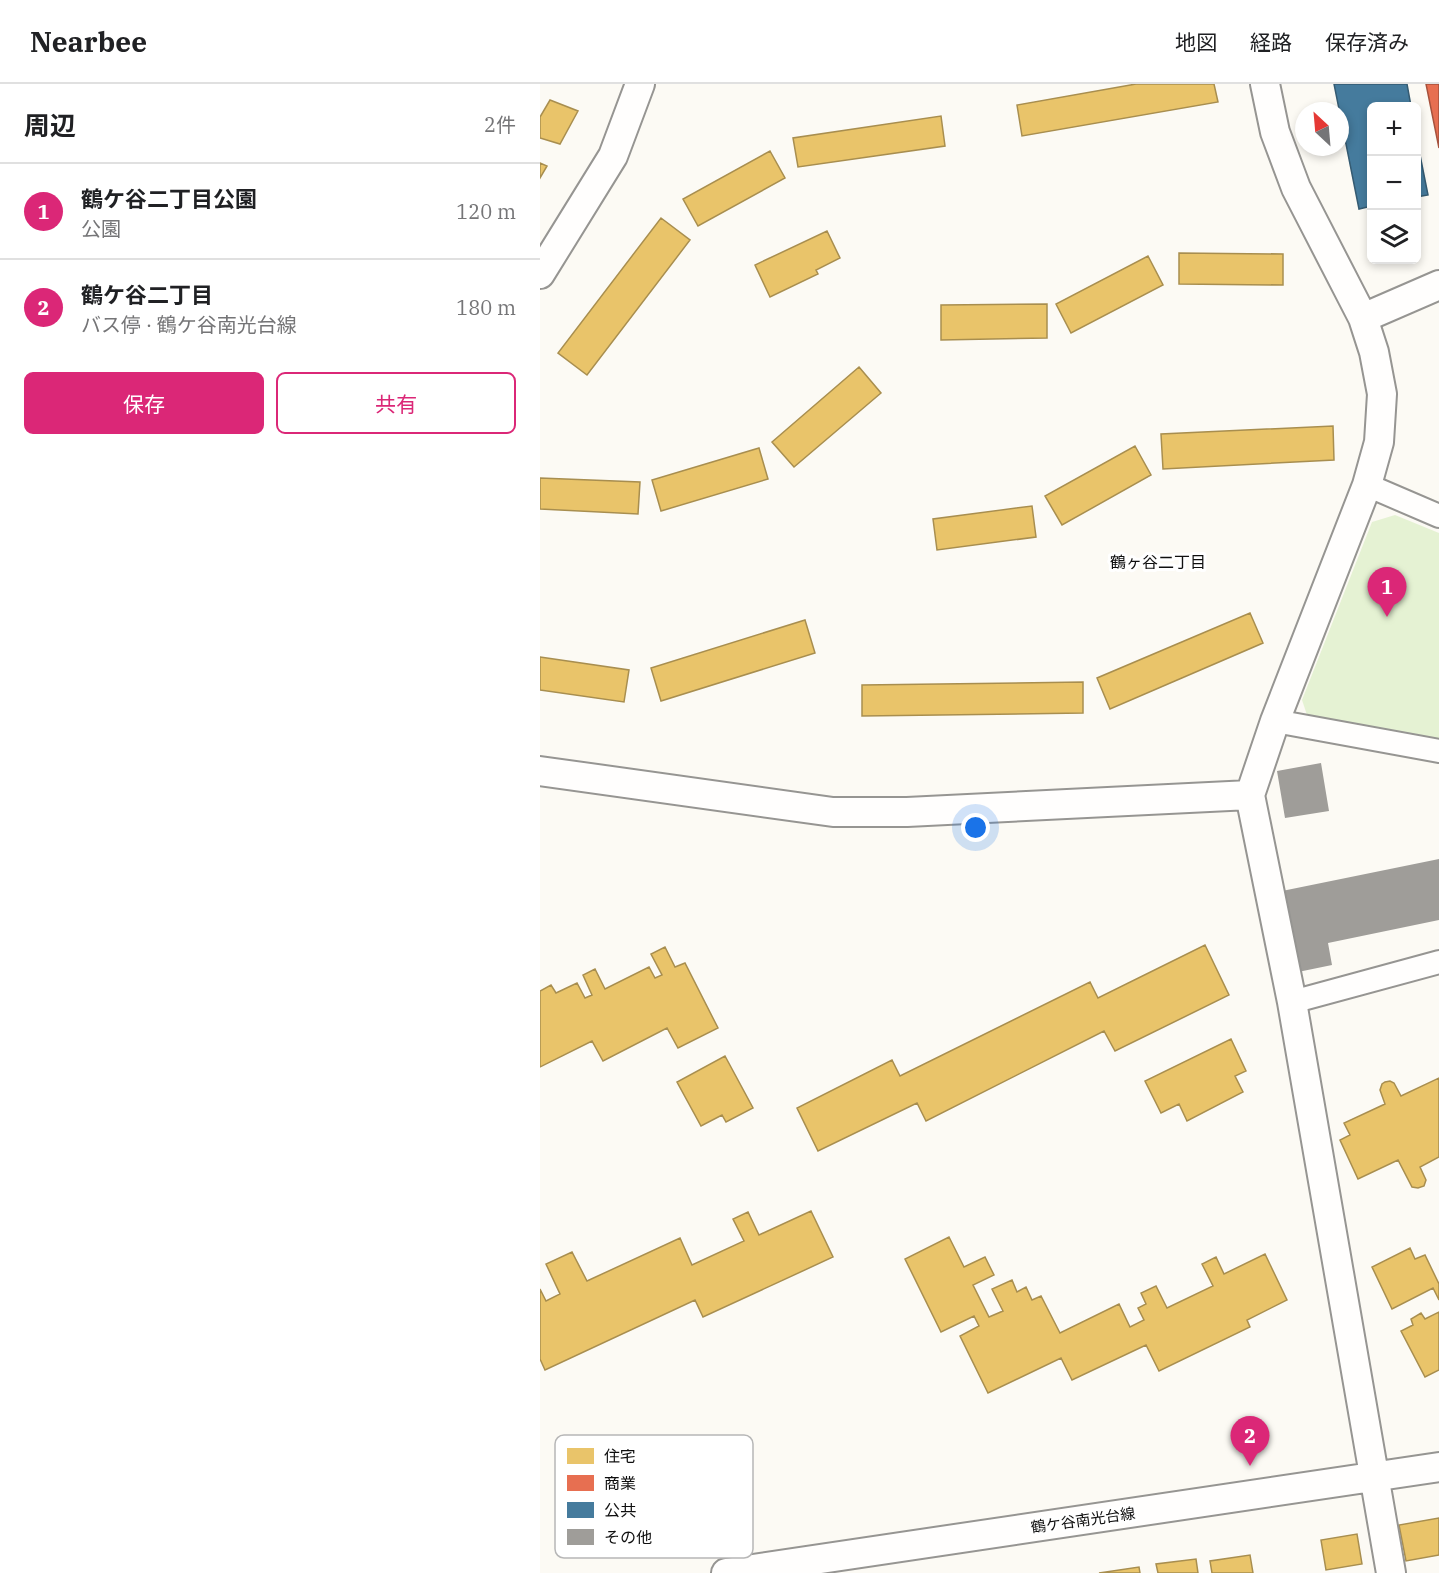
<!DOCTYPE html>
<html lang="ja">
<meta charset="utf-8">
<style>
:root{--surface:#fff;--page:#f6f6f6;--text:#202124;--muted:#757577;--line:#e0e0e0;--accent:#db2777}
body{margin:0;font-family:"IBM Plex Serif","Noto Sans JP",serif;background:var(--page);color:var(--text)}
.controls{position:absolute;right:18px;top:18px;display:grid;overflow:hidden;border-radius:9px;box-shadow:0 3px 9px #0003}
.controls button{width:54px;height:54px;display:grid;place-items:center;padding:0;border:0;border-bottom:2px solid var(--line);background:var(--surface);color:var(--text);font:30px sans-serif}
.compass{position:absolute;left:755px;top:18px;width:54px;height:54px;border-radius:50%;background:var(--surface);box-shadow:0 3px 9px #0003;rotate:334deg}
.you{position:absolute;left:436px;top:744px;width:21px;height:21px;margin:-15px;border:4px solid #fff;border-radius:50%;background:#1a73e8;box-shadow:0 0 0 9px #1a73e833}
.badge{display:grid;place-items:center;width:39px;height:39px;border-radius:50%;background:var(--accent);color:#fff;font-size:20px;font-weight:700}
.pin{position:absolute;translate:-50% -50px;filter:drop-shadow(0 2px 3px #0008)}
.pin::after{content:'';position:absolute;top:32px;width:21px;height:18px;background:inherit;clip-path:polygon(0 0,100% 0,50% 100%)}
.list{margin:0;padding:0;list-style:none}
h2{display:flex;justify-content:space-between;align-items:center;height:78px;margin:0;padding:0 24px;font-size:26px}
h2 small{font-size:20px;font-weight:400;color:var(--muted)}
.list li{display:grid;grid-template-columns:39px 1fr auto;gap:18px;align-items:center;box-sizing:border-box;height:96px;padding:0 24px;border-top:2px solid var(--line)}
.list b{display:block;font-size:22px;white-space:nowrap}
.list p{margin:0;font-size:20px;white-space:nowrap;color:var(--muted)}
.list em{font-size:20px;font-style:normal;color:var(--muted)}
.actions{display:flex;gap:12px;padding:18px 24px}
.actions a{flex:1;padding:14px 0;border:2px solid var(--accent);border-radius:9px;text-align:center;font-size:21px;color:var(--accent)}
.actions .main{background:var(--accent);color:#fff}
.icon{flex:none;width:33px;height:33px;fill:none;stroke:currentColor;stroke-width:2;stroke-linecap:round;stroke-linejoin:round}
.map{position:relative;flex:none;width:899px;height:1489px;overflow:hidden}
header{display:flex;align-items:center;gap:36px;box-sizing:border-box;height:84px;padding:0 30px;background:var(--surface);border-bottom:2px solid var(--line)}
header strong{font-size:28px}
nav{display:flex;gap:33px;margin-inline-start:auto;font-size:21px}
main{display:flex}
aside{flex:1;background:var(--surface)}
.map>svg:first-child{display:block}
.green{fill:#e5f2d3}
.homes{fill:#e9c46a;stroke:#a88e4f;stroke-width:1.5}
.shops{fill:#e76f51;stroke:#a6523d;stroke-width:1.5}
.public{fill:#457b9d;stroke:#355b72;stroke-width:1.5}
.building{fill:#9f9d99}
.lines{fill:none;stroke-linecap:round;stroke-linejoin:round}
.minor-casing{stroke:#969592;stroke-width:26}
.tertiary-casing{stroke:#969592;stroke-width:32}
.minor{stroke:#fffefd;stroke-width:22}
.tertiary{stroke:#fffefd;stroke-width:28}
.labels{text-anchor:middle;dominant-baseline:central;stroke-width:6;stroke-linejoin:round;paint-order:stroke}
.street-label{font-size:15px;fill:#0f0f0f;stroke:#fff}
.neighbourhood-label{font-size:16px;fill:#0f0f0f;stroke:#fff}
.key{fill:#fff;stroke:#b7b7b7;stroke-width:1.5}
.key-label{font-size:16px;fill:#0f0f0f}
</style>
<header>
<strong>Nearbee</strong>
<nav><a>地図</a><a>経路</a><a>保存済み</a></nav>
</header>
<main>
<aside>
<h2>周辺<small>2件</small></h2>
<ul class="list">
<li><span class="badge">1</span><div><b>鶴ケ谷二丁目公園</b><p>公園</p></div><em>120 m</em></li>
<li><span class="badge">2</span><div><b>鶴ケ谷二丁目</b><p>バス停 · 鶴ケ谷南光台線</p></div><em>180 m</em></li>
</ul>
<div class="actions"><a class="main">保存</a><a>共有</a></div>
</aside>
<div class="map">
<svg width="899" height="1489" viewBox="0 0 899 1489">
<rect width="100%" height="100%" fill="#fcfaf4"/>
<!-- green -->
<path class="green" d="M855,431l44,18v208l-132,-26 -5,-15 70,-178z"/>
<!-- homes -->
<path class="homes" d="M596,0h78l4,18 -196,34 -5,-31z
M10,16l28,11 -18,33 -20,-6v-21z
M401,32l4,30 -147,21 -5,-29z
M230,67l15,27 -87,48 -15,-27z
M0,79l7,3 -7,12z
M121,134l29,22 -103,135 -29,-22z
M287,147l13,27 -24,12 2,4 -48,23 -15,-32z
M639,169l104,1v31l-104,-1z
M608,172l15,29 -92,48 -15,-29z
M507,220v34l-106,2v-35z
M319,283l22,26 -87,74 -22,-25z
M793,342l1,34 -171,9 -2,-35z
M595,362l16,29 -89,50 -17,-29z
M219,364l9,31 -107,32 -9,-31z
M0,394l100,4 -2,32 -98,-5z
M492,422l4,31 -99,13 -4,-31z
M710,529l13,30 -153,66 -13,-31z
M265,536l10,33 -154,48 -10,-33z
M0,573l89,13 -5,32 -84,-12z
M543,598v31l-221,3v-31z
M665,861l24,50 -114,56 -11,-20 -178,90 -9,-18 -99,48 -21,-43 95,-48 8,16 190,-94 8,16z
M125,863l10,20 10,-4 33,65 -40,20 -11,-20 -64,33 -11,-20 -52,26v-76l11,-6 5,8 21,-10 8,15 7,-3 -9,-20 12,-6 10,20 44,-22 6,11 7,-3 -11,-21z
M691,955l15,32 -11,5 8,16 -56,29 -8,-17 -18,9 -16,-32z
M185,972l28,52 -27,14 -4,-7 -21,11 -24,-44z
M899,994v79l-19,10 6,13 -2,6 -6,2 -6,-1 -14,-27 -40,19 -18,-39 10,-5 -6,-12 41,-19 -5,-14 2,-6 3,-2 5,-1 4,2 7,13z
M271,1127l22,46 -130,60 -8,-17 -150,70 -5,-11v-70l6,12 14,-7 -14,-30 26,-12 15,29 93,-43 12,27 52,-24 -11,-22 15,-7 11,23z
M409,1153l15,30 21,-10 9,18 -21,10 16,32 14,-6 -11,-22 20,-9 5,12 9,-5 6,13 9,-4 19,37 59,-29 11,23 14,-7 -6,-12 8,-4 -5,-11 15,-7 11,22 46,-22 -11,-22 14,-7 8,17 41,-20 22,46 -40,20 3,7 -91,44 -13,-26 -74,35 -11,-22 -73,35 -28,-57 19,-10 -5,-10 -33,16 -36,-73z
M870,1164l5,11 10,-4 14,29v16l-6,-12 -41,21 -20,-42z
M899,1228v58l-14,7 -24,-46 12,-6 -2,-6 10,-6 4,6z
M899,1434v37l-33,6 -7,-36z
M817,1450l5,30 -36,6 -5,-30z
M710,1471l3,18h-41l-2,-12z
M656,1475l2,14h-40l-2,-9z
M599,1483l1,6h-41z"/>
<!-- shops -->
<path class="shops" d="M886,0h13v64z"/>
<!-- public -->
<path class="public" d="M794,0h73l4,22h-39v100l-13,3z
M876,51l12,60 -12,2z"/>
<!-- building -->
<path class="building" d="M781,679l8,48 -44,7 -8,-47z
M899,775v61l-111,23 4,22 -34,7 -16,-81z"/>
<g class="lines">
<defs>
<path id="minor" d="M827,401l72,31
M735,637l164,30
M752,918l147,-40"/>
<path id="tertiary" d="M725,0l10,48 21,56 67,130 11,34 8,42 -3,48 -12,43 -92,236 -25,74 42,207 99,571
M0,190l73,-118 27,-72
M823,234l76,-33
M0,687l293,41h74l343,-17
M186,1489l713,-106"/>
</defs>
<!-- minor casing -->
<use href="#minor" class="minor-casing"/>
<!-- tertiary casing -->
<use href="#tertiary" class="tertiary-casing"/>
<!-- minor -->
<use href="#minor" class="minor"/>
<!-- tertiary -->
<use href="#tertiary" class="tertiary"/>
</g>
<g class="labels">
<!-- street labels -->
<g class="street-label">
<text transform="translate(543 1436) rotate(-8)">鶴ケ谷南光台線</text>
</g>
<!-- neighbourhood labels -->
<g class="neighbourhood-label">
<text x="618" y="478">鶴ヶ谷二丁目</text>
</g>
</g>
<!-- legend -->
<rect x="15" y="1351" width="198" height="123" rx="9" class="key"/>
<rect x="27" y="1364" width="27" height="16" fill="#e9c46a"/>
<rect x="27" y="1391" width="27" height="16" fill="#e76f51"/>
<rect x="27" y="1418" width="27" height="16" fill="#457b9d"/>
<rect x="27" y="1445" width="27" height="16" fill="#9f9d99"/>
<g class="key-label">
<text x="64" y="1378">住宅</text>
<text x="64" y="1405">商業</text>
<text x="64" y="1432">公共</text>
<text x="64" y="1459">その他</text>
</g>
</svg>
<div class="controls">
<button>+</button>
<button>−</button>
<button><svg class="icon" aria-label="layers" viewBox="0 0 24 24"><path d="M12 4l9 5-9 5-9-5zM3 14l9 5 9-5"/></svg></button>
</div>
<svg class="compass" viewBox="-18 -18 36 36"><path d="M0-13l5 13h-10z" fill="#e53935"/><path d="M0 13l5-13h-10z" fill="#757577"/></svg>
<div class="you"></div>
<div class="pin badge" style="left:847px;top:533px">1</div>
<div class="pin badge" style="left:710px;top:1382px">2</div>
</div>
</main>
